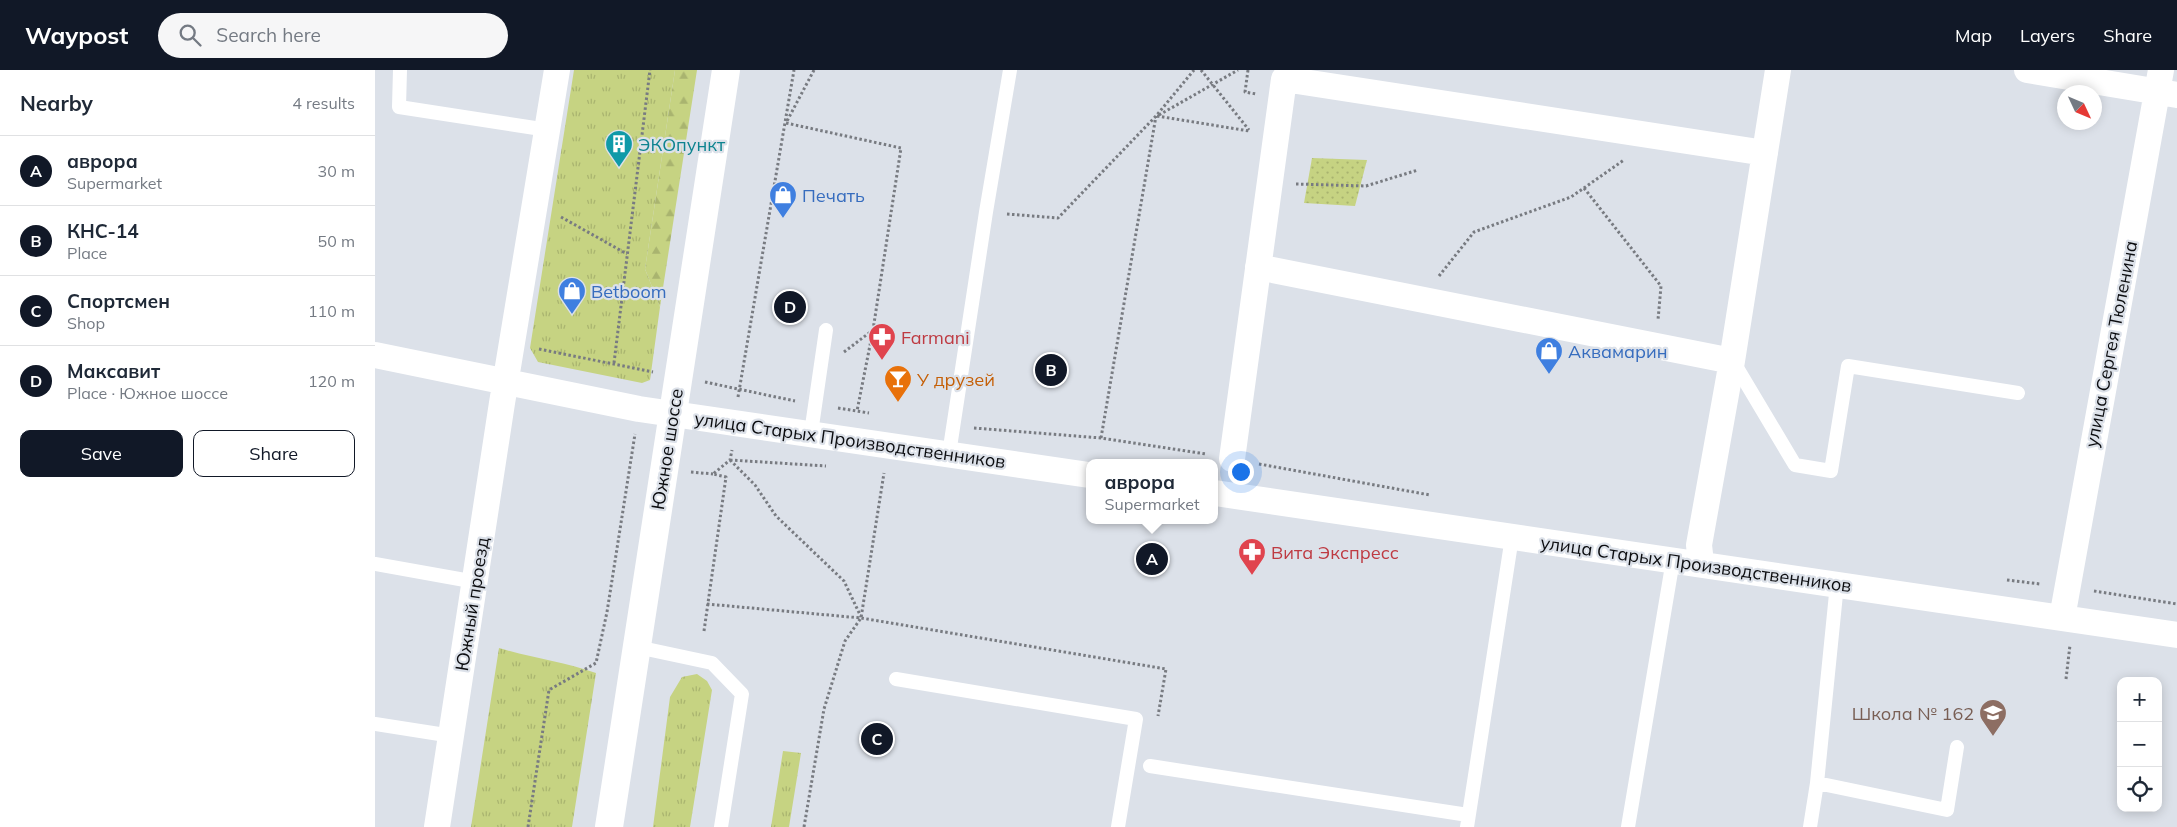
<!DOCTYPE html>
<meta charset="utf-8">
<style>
:root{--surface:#fff;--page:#f6f6f7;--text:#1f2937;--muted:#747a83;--line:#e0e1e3;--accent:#111827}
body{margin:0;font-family:Mulish,sans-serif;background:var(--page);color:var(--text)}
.controls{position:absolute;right:15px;bottom:15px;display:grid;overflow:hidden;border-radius:10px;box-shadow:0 2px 12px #0003}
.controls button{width:45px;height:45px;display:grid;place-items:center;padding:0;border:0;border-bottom:1px solid var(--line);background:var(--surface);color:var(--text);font:25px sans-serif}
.compass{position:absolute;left:1682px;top:15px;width:45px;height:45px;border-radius:50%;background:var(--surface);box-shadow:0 2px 12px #0003;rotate:134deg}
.you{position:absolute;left:865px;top:401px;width:18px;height:18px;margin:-12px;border:4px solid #fff;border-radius:50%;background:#1a73e8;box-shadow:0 0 0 8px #1a73e833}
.badge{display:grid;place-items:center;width:32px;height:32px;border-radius:50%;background:var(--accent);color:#fff;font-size:16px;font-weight:700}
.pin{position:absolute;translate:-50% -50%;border:2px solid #fff;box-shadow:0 1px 5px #0006}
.popup{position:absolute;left:711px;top:389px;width:132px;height:65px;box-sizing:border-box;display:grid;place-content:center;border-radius:10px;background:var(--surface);filter:drop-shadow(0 1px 4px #0005);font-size:16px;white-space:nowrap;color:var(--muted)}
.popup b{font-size:19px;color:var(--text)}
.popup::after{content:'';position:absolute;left:50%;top:100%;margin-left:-10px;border:10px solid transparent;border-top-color:var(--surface)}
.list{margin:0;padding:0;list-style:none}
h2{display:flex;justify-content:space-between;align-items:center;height:65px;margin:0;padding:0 20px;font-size:21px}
h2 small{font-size:16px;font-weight:400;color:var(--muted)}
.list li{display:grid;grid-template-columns:32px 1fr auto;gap:15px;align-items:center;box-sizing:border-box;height:70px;padding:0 20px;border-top:1px solid var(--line)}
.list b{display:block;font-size:19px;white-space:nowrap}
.list p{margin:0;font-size:16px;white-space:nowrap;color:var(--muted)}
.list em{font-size:16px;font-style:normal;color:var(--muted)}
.actions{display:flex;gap:10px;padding:15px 20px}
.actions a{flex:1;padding:11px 0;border:1px solid var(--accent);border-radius:10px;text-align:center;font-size:18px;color:var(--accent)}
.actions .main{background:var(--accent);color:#fff}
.icon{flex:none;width:28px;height:28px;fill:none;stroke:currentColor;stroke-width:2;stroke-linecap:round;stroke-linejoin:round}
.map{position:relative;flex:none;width:1802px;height:757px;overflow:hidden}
header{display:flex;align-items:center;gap:30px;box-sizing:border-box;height:70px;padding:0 25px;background:var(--accent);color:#fff}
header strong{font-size:24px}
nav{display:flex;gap:28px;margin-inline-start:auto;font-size:18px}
.search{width:350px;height:45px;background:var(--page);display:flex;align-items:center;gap:12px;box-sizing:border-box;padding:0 18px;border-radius:28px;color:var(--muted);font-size:19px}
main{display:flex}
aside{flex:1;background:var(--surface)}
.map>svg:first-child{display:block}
.grass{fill:url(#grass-tufts)}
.forest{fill:url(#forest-firs)}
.park{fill:url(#park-dots)}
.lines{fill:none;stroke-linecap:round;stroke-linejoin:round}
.path{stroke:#787b81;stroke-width:3;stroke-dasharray:2.5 2.5;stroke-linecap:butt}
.service{stroke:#fff;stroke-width:14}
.minor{stroke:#fff;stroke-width:26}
.primary{stroke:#fff;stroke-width:28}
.labels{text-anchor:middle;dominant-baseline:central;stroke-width:4.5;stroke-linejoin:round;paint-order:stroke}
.culture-label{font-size:18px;fill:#0d838f;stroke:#dce1e9;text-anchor:start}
.shop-label{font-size:18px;fill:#366cbe;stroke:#dce1e9;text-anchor:start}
.health-label{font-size:18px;fill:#be3a42;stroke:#dce1e9;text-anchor:start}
.street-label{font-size:18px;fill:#0b0c0f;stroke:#dce1e9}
.food-label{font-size:18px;fill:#c56008;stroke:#dce1e9;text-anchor:start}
.education-label{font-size:18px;fill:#785e54;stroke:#dce1e9;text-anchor:end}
</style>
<header>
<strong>Waypost</strong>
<div class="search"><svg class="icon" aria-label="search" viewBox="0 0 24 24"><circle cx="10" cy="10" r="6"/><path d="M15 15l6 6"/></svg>Search here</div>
<nav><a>Map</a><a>Layers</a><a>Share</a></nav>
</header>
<main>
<aside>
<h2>Nearby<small>4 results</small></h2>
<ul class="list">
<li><span class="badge">A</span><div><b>аврора</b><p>Supermarket</p></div><em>30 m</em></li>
<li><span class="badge">B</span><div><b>КНС-14</b><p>Place</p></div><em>50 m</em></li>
<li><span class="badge">C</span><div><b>Спортсмен</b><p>Shop</p></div><em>110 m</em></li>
<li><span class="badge">D</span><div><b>Максавит</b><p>Place · Южное шоссе</p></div><em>120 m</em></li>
</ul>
<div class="actions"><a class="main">Save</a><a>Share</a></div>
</aside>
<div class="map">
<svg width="1802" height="757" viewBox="0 0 1802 757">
<defs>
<pattern id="grass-tufts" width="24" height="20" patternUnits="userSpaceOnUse" patternTransform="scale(1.25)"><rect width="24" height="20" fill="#c6d382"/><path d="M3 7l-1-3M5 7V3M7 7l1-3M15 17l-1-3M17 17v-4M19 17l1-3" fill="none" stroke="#a9b46f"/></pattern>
<pattern id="forest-firs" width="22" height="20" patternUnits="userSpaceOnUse" patternTransform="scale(1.25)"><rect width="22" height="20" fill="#c6d382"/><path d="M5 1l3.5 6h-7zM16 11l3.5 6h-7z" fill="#a9b46f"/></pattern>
<pattern id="park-dots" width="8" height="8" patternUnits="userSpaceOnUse" patternTransform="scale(1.25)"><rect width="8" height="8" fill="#c6d382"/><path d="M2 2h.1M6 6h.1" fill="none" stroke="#a9b46f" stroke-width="1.8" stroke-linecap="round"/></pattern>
</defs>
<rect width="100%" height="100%" fill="#dce1e9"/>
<!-- grass -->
<path class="grass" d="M199,0h101l-30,199 15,38 -10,73 -8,3 -104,-21 -8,-14z
M124,578c33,10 65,14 97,25l-24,154h-101z
M322,604l10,7 5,9 -22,137h-37l17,-130 12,-20z
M408,681l18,2 -12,74h-18z"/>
<!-- forest -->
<path class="forest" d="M300,0h22l-37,237 -15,-38z"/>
<!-- park -->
<path class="park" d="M937,88l55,2 -12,46 -51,-3z"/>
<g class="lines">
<!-- path -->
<path class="path" d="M439,0l-28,53 115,25 -28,182 -16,81
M826,0l48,60
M873,0l-3,22 11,2
M784,45l79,-45
M782,46l92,15
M921,114l70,2 52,-16
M1209,118l77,98 -3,34
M632,144l51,4 98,-102 38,-46
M186,147l66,37
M1064,206l35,-44 97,-35 53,-37
M164,279l114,23
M469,282l29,-22
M239,293l36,-293
M330,312l90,19
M363,327l56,-327
M463,338l31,5
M599,358l127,10 105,16
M726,368l55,-322
M355,390l96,6
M355,390l25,25 21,31 68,65 17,36
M884,394l171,31
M316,402l22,2
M1632,510l33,4
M1719,521l83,13
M332,534l154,14 305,51 -8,47
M329,561l22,-154 -13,-3 17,-14 2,-10
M1691,609l4,-34
M153,757l21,-137 47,-27 11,-51 28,-178
M429,757l20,-118 21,-68 16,-23 23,-145"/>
<!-- service -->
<path class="service" d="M25,0l-1,37 149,23
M1358,291l62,104 36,6 17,-105 170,27
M436,363l15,-103
M574,384l37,-242 24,-142
M0,494l101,18
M262,577l75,16 30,31 -21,133
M521,609l240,40 -18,108
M0,654l77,12
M775,696l318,49
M1442,713l130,27 10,-63
M1092,757l45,-290
M1253,757l45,-267
M1435,757l7,-44 20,-199"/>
<!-- minor -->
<path class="minor" d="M1652,0l150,25
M883,197l474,94
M0,285l264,54 450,66
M857,389l52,-380 481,74
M840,423l962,142
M1326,493l-2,-18 33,-184 46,-291
M1687,548l99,-548
M62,757l65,-424 55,-333"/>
<!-- primary -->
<path class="primary" d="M234,757l117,-757"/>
</g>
<!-- icons -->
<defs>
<symbol id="building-pin" viewBox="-11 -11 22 30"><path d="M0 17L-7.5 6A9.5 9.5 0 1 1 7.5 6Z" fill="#0f9aa8" stroke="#dce1e9"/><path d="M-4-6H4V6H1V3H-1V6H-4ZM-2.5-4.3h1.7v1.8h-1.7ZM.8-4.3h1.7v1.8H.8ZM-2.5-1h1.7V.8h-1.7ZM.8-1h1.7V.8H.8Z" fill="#fff"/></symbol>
<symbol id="shop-pin" viewBox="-11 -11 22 30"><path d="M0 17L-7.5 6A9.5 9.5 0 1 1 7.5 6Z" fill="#3f7fe0" stroke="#dce1e9"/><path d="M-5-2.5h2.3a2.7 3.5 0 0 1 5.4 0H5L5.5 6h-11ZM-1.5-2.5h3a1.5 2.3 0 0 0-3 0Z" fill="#fff"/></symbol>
<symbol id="pharmacy-pin" viewBox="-11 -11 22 30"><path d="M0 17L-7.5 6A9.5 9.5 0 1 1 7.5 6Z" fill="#e0444e" stroke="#dce1e9"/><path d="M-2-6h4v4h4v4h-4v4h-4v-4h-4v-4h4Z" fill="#fff"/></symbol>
<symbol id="bar-pin" viewBox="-11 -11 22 30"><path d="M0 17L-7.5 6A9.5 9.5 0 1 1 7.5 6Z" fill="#e8710a" stroke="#dce1e9"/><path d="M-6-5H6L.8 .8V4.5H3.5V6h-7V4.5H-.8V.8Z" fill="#fff"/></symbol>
<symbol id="school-pin" viewBox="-11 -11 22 30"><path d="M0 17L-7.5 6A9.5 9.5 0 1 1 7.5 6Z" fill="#8d6e63" stroke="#dce1e9"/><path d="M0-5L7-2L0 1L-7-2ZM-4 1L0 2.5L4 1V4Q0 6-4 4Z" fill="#fff"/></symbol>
</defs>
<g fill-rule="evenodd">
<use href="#building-pin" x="228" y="58" width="32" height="43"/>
<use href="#shop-pin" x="392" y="109" width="32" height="43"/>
<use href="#shop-pin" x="181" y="205" width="32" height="43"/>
<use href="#pharmacy-pin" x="491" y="251" width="32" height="43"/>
<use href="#shop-pin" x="1158" y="265" width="32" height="43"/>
<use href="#bar-pin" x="507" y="293" width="32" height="43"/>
<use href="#pharmacy-pin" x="861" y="466" width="32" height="43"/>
<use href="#school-pin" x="1602" y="627" width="32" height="43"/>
</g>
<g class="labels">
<!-- culture labels -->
<g class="culture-label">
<text x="263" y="74">ЭКОпункт</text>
</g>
<!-- shop labels -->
<g class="shop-label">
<text x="427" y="125">Печать</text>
<text x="216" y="221">Betboom</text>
<text x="1193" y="281">Аквамарин</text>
</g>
<!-- health labels -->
<g class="health-label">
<text x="526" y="267">Farmani</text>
<text x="896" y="482">Вита Экспресс</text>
</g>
<!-- street labels -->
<g class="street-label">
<text transform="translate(1736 274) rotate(-79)">улица Сергея Тюленина</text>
<text transform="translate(475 370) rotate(8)">улица Старых Производственников</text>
<text transform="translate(292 379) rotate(-81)">Южное шоссе</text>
<text transform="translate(1321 494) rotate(8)">улица Старых Производственников</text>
<text transform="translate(97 534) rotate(-81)">Южный проезд</text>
</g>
<!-- food labels -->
<g class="food-label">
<text x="542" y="309">У друзей</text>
</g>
<!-- education labels -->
<g class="education-label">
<text x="1599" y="643">Школа № 162</text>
</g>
</g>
</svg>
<div class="controls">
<button>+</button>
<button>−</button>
<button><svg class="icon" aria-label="locate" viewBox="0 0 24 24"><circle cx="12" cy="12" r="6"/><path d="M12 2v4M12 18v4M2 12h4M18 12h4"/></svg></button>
</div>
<svg class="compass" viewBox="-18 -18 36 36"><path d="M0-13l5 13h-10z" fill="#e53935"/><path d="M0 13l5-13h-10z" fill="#747a83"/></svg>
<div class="you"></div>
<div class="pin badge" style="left:777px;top:489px">A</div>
<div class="popup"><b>аврора</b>Supermarket</div>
<div class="pin badge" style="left:676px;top:300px">B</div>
<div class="pin badge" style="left:502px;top:669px">C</div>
<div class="pin badge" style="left:415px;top:237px">D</div>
</div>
</main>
